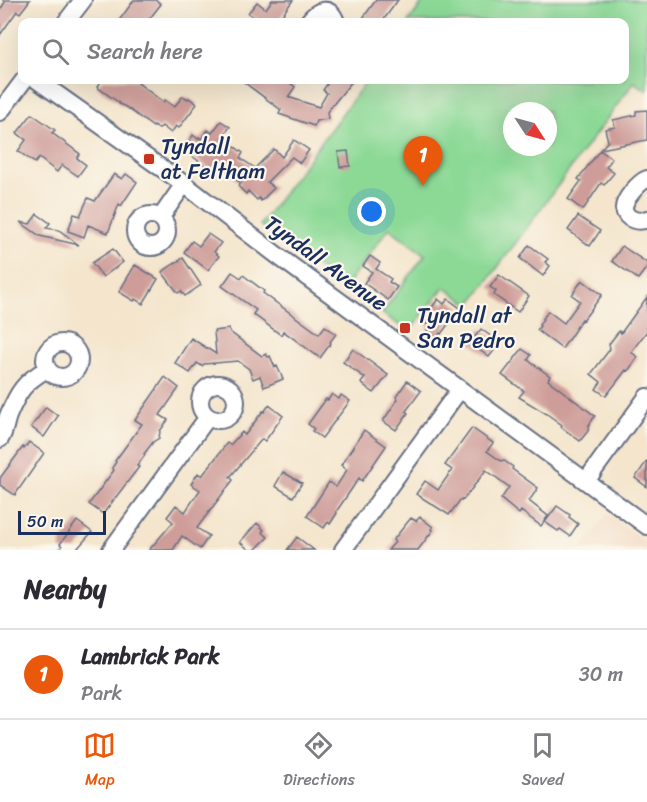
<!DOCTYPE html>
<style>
:root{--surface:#fff;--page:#f7f7f7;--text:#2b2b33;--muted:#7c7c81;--line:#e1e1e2;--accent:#ea580c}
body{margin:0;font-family:Sriracha,sans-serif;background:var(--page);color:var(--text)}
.compass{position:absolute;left:503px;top:102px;width:54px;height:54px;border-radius:50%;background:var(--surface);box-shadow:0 6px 24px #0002;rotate:126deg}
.scale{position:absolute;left:18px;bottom:15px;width:88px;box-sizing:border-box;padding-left:6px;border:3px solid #1b2f5e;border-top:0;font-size:16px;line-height:21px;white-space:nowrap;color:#1b2f5e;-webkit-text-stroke:4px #fbf7ec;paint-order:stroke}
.you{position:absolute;left:372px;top:212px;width:21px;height:21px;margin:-15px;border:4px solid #fff;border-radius:50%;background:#1a73e8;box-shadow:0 0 0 9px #1a73e833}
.badge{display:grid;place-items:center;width:39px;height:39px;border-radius:50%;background:var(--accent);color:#fff;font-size:20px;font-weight:700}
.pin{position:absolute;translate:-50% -50px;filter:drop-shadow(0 2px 3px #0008)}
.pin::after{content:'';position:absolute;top:32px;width:21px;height:18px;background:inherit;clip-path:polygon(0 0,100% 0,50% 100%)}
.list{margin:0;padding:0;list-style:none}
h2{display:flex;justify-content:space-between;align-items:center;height:78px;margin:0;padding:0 24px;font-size:26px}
h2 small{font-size:20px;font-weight:400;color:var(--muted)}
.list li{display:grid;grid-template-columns:39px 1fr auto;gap:18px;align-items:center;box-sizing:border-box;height:90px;padding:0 24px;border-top:2px solid var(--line)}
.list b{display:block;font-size:22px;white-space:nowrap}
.list p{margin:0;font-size:20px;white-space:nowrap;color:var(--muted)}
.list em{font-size:20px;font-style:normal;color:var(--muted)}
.icon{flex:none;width:33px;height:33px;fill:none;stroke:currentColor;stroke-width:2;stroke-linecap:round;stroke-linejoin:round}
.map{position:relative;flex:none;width:647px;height:550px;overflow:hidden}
.search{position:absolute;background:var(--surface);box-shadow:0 6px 24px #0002;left:18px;right:18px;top:18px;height:66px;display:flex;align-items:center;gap:15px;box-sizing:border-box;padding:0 21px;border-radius:12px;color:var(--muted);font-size:22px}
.sheet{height:168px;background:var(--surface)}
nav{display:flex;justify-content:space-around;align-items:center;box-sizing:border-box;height:84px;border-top:2px solid var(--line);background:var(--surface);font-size:16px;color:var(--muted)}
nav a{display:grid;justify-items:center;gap:3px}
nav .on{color:var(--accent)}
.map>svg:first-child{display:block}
.built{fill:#f2d5bd}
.green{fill:#8cd996;stroke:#54847a;stroke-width:1.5;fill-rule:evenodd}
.building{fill:#ce9c99}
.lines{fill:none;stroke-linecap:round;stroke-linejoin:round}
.minor-casing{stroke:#676f84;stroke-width:20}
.minor{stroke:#fff;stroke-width:16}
.poi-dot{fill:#c8321e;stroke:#fbf7ec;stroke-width:2}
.labels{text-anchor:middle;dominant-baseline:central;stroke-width:4.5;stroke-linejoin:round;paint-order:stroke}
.poi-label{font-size:22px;fill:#1b2f5e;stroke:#fbf7ec;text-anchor:start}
.street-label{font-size:22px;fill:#1b2f5e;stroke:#fbf7ec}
</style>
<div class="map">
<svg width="647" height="550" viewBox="0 0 647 550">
<rect width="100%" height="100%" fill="#fbf7ec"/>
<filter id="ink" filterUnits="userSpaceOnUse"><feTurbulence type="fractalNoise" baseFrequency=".0167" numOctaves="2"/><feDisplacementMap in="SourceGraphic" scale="12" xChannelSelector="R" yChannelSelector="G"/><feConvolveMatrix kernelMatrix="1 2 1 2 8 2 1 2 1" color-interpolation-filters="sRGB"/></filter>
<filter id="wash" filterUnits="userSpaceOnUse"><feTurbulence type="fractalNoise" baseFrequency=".008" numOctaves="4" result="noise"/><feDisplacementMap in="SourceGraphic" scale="24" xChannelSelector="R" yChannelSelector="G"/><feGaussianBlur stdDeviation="1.35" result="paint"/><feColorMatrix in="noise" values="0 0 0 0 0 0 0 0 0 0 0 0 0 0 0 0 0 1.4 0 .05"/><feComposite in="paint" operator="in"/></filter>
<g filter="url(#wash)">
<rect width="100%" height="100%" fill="#f4e5cc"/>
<!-- built -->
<path class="built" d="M607,514l40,30v6h-66z"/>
<!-- green -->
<path class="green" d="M425,0h222v91l-13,-9 -164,223 -26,-18 -35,45 -27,-19 43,-58 -36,-27 -44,59 -85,-62 107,-145h257v-58h-216zM512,111h36v36h-36z"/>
<g id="blocks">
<!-- building -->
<path class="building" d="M3,0h27l-10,13 -3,-2 -17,24v-25l5,-8z
M134,0h22l5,4 -14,18h-29z
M272,0h21l-16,22h-16l-13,-9 9,-11 9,7z
M376,0h22l-16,22h-22z
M102,80h39l-3,3 25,19 2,-2 9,7 9,-11 5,3 1,-1 8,6 -18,24 -3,-2 -5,7 -9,-7 -3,3 -5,-3 -1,1 -27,-20 -7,-3 -1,-2 -21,-15z
M241,80h45l9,7 -7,10 31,10 8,-14 -4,-3 7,-10h23l-26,32 1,7 -12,2 -2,5 -35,-12 2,-4z
M647,110v30l-46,9 7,-8 -3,-12 10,-2 -2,-7 23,-5v-4z
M32,114l23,16 -3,3 28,21 -3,4 9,7 -8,11 -16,-11 -5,7 -18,-14 -4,5 -17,-12 8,-11 -9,-7z
M221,121l9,6 -8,10 21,16 -3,5 15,10 19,-19 8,8 12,-17 15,10 -9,13 -8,-6 -25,25 7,6 -13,13 -2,-3 -2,2 -9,-9 -2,3 -8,-8 3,-3 -21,-16 -4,6 -27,-19 2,-4 -5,-4 7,-11 5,4 1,-2 2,2 7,-9 4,3z
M600,150l12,9 -6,8 8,6 -10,12 -3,-2 -18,27 -15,-11 13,-18 -3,-2z
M348,151l2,15 -10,1 -2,-15z
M114,174l8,5 4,-5 11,8 -16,24 -2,-2 -11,29 -20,-8 -4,12 -16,-6 6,-17 6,2 8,-18 7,3z
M37,214l13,9 -4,5 13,2 20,15 -39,-9 -20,-14 10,2z
M578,216l22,15 -10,15 -22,-16z
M208,234l13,9 -7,9 5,4 -11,14 -24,-18 8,-11 7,5z
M529,245l19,14 -3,3 5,4 -7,10 -23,-18z
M622,246l25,17v4l-9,12 -26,-18z
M113,249l10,13 -20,15 -11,-14z
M370,256l10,7 -4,6 15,10 -2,3 8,5 -9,13 -24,-17 8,-11 -9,-6z
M183,258l18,27 -16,11 -4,-5 -3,2 -16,-21z
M135,265l23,14 -15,25 -8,-5 -1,2 -15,-9z
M232,272l9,6 2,-3 21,16 -1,2 56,41 6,-8 11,8 -6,8 1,1 -11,15 -37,-27 -2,4 -28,-21 3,-4 -34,-24z
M499,275l30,21 -11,16 -24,-17 2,-4 -6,-4z
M582,280l20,15 -19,25 -1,-1 -20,30 -25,-19 3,-4 -1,-1 9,-14 16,12 16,-22 -8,-6z
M647,297v34l-16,21 7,5 -10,14 -2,-1 -20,26 -10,-7 5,-7 -10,-8 19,-25 -1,-5 10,-13 2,2z
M438,299l6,5 4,-5 12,9 -19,26 -1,-1 -3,5 -10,-8 3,-4 -8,-5z
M229,329l1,3 32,24 4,-2 2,3 2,-1 5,11 2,-1 6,13 -19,8 -4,-11 -7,3 -4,-10 -11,-8 -34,3 -2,2 -5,-3 -7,10 -15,-10 16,-25 25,16 -2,-23z
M481,329l19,14 -11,14 -19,-14z
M353,349l35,26 -14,18 -13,-10 4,-5 -22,-16z
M522,349l9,6 -3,5 22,16 -2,4 47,36 -6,9h1l-2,6 -8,10 -19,-14 1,-2 -15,-11 -28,-17 5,-6 -22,-16z
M165,377l14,11 -19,27 8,5 -8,11 -1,7 -6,4 -9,12 1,1 -8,11 2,1 -36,47 -14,-10 25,-34 -2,-2 4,-6 -1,-1 27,-37 -7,-4z
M407,381l14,10 -15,20 2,2 -12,17 -13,-9 15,-22 -2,-2z
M332,394l7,5 2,-4 9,6 -28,37 -10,-7 2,-2 -6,-5 18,-25 2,1z
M269,405l14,11 -18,25 -3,-2 -32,38 3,3 -36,48 12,8 -9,13 -18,-13 -9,14h-24l24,-28 -6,-5 9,-12 9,7 15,-22 -9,-6 7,-11 4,3 25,-33 3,2 12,-13 3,3 18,-24 1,1z
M46,407l12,9 -14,21 -13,-10z
M472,428l21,15 -6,8 14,10 2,-1 10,7 -1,2 26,19 -9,13 19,15 -7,10 -20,-15 -2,3 -18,-15 8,-12 -23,-17 -19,25 -4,5 -2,-1 -12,16 -33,-21 9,-13 13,9 14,-20 -7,-5z
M364,430l22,16 -24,35 -3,-3 -23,34 1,1 -7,11 -2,-2 -4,6 -17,-12 22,-34 7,5 11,-17 -6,-5z
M29,442l15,11 -29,42 -15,-10v-7l23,-31 1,2z
M647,461v26l-12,-9z
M283,472l19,11 -9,14 -18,-11z
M557,506l13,9 -1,2 9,7 -8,12 -10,-7 -2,2 -13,-9z
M420,517l13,10 -2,2 2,1 -15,20h-30l7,-8 -2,-2 18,-22 5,3z
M77,521l15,11 -16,18h-17l3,-4 -2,-2z
M257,523l7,7 -2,2 6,5 -13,13h-6l-9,-8z
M297,537l17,13h-27z"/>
</g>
</g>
<g filter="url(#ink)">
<use href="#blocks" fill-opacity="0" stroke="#676f84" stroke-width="1.5"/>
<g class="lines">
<defs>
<path id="minor" d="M66,22l17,-22
M308,22c9,-12 22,-18 28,0
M37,80l147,104 94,72 369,270
M0,112l24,-32
M647,179c-8,3 -24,21 -23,30 2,11 15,14 23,10
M135 231a16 16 0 1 1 32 0a16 16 0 1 1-32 0Z
M161,217l23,-33
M45 360a17 17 0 1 1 34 0a17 17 0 1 1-34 0Z
M200 402a18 18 0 1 1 36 0a18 18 0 1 1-36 0Z
M0,439c5,-7 5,-15 8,-23 10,-24 16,-34 39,-47
M586,481l61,-84
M111,550l97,-133
M343,550l117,-161"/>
</defs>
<!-- minor casing -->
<use href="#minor" class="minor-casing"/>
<!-- minor -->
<use href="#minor" class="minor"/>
</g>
</g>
<!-- markers -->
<g class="poi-dot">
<rect x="143" y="153" width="12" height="12" rx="3"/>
<rect x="399" y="322" width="12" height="12" rx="3"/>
</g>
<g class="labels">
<!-- poi labels -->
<g class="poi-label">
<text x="161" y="146">Tyndall<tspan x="161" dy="25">at Feltham</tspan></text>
<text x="417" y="315">Tyndall at<tspan x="417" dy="25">San Pedro</tspan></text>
</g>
<!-- street labels -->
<g class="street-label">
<text transform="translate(326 263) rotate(36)">Tyndall Avenue</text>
</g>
</g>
</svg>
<svg class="compass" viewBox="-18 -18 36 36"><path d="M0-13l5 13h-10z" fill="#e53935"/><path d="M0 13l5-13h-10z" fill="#7c7c81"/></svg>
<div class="scale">50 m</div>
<div class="you"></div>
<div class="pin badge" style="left:423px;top:186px">1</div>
<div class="search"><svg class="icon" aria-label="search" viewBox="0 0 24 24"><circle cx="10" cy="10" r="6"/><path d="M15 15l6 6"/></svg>Search here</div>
</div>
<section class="sheet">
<h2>Nearby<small></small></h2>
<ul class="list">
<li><span class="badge">1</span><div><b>Lambrick Park</b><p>Park</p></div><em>30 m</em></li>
</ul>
</section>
<nav>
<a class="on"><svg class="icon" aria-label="map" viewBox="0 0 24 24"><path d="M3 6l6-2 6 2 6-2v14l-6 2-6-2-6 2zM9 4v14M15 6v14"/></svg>Map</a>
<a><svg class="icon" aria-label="directions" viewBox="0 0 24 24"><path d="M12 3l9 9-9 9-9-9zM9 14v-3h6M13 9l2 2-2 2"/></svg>Directions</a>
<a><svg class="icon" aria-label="saved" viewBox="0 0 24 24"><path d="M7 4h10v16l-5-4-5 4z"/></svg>Saved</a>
</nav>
